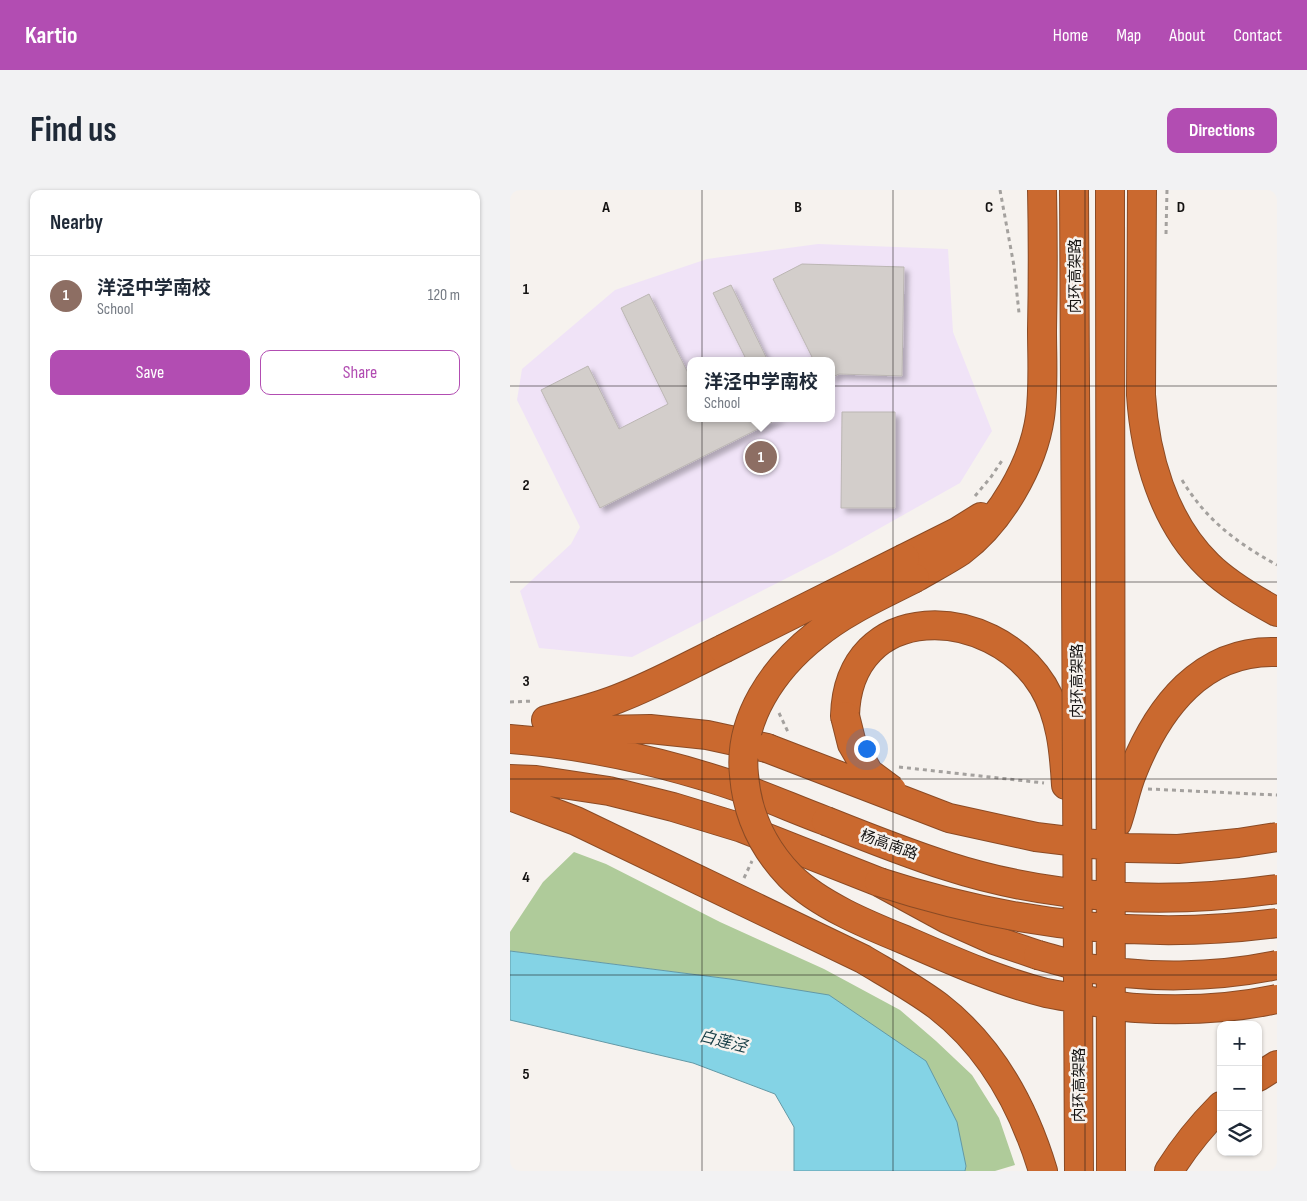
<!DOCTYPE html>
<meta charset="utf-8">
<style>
:root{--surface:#fff;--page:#f2f2f3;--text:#1f2937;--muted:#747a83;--line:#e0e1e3;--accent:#b24db2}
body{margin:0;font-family:"Sofia Sans Condensed","Noto Sans SC",sans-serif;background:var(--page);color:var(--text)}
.controls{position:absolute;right:15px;bottom:15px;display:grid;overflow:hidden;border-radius:10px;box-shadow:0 1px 4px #0004}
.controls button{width:45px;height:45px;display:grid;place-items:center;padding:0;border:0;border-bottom:1px solid var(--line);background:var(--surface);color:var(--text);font:25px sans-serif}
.you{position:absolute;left:356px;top:558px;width:18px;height:18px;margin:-12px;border:4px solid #fff;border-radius:50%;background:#1a73e8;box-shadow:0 0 0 8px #1a73e833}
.badge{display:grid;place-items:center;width:32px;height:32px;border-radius:50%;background:var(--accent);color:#fff;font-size:16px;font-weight:700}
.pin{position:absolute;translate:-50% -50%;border:2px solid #fff;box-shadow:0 1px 5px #0006}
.popup{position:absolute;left:177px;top:167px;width:148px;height:65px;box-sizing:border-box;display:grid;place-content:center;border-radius:10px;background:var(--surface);filter:drop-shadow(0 1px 4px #0005);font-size:16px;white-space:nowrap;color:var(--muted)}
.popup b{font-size:19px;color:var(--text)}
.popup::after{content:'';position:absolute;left:50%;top:100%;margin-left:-10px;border:10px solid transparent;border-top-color:var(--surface)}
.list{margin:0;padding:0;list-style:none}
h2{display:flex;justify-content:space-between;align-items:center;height:65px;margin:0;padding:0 20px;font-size:21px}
h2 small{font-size:16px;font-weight:400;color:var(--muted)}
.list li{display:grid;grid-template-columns:32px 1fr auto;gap:15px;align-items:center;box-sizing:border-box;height:80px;padding:0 20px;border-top:1px solid var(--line)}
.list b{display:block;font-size:19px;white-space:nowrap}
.list p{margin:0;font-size:16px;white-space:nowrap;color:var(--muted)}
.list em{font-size:16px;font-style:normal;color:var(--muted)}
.actions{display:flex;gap:10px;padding:15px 20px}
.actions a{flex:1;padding:11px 0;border:1px solid var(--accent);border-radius:10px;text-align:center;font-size:18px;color:var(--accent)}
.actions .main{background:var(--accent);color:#fff}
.icon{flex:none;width:28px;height:28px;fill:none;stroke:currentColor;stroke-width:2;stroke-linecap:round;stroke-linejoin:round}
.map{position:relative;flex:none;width:767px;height:981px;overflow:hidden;border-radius:10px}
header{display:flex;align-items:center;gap:30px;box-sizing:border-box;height:70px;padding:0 25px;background:var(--accent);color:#fff}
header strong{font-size:24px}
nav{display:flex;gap:28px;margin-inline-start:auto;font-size:18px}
.intro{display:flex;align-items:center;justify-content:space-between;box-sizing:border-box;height:120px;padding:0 30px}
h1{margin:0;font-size:35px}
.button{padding:12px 22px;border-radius:10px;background:var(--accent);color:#fff;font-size:18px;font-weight:700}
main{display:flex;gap:30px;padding:0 30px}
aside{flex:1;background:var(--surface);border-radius:10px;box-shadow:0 1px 4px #0004}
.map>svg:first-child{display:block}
.education{fill:#f0e3f7;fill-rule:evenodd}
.green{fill:#afcb9a}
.water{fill:#84d3e5;stroke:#6399a6}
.building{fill:#d3cecb;stroke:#bbb6b3;filter:url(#shadow)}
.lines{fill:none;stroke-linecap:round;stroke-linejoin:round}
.highway-casing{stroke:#8b4b25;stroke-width:30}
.path{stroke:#a4a19e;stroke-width:3;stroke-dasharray:4 4;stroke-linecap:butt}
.highway{stroke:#ca692f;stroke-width:28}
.highway-bridge-casing{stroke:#8b4b25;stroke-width:30;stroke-linecap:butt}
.highway-bridge{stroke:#ca692f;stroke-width:28}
.grid{fill:none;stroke:#151312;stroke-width:1;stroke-opacity:0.55}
.labels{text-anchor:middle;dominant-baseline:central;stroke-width:5;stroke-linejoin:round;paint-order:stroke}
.street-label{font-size:15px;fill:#151312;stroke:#f6f2ee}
.water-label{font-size:16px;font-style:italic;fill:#1b4149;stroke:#f6f2ee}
.grid-label{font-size:16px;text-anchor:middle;font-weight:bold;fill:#151312;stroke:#f6f2ee;stroke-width:5;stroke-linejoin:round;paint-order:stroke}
</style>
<header>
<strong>Kartio</strong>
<nav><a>Home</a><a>Map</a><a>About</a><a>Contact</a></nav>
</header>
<div class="intro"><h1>Find us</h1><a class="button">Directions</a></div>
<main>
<aside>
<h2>Nearby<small></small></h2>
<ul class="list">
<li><span class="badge" style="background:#8d6e63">1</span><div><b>洋泾中学南校</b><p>School</p></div><em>120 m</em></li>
</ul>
<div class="actions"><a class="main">Save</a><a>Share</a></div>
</aside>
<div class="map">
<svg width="767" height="981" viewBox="0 0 767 981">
<defs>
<filter id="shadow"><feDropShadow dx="4.5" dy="4.5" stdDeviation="2.5" flood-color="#0004"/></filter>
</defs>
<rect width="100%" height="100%" fill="#f6f2ee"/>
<!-- education -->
<path class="education" d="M308,54l130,5 5,83 39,99 -32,52 -126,71 -202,103 -93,-9 -19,-57 51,-47 9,-17 -63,-127 5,-31 93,-79 92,-31zM181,171h140v57h-140z"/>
<!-- green -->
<path class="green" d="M64,662l32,12 114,58 104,47 76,41 36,31 36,34 27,43 16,47 -20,6h-30l1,-5 -236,-187 -220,-28v-19l33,-50z"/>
<!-- water -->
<path class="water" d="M0,761l220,28 99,16 97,66 31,61 9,44 -1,5h-171v-44l-19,-33 -82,-31 -183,-43z"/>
<!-- building -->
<path class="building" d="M292,74l102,3 -2,109 -63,-2 -8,4v-17h-17l-41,-82z
M221,95l37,76h-21l-34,-68z
M139,104l42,85v39h89l-180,90 -59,-118 47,-24 31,63 49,-25 -47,-96z
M332,222h53v96h-54z"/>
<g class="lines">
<defs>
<path id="highway" d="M632,0l-1,205c4,60 22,126 67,170 19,19 45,34 69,47
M395,368l52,-26 24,-15
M405,388c15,-9 31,-17 46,-27 39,-29 72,-86 79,-134 4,-28 2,-58 2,-87 1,-47 1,-93 0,-140
M335,526c3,-117 146,-114 198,-30 18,30 21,65 23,99
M36,530c24,-6 48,-12 71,-21 37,-14 71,-33 106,-50
M40,541l100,-2 57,6 60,13
M0,549c79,6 159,24 234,50 28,10 55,22 82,32
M0,589l26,1 73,11 64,16 69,21 137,54 68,37 47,21 44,15
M0,606l66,25 287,138c25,15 51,29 75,47 53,41 86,102 105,165
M607,633c6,-17 9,-36 16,-52 25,-63 69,-122 144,-119
M748,887l19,-12
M659,981c15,-24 32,-45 52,-65"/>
</defs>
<!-- highway casing -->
<use href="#highway" class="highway-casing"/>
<!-- path -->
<path class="path" d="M490,0l14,76 5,47
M656,44l1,-44
M672,290c24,40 55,63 95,85
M465,306l16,-19 12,-18
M0,512l24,-1
M269,523l9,19
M389,577l145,16
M638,599l129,6
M234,688l8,-17"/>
<!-- highway -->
<use href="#highway" class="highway"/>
<defs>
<path id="highway-bridge" d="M564,0l5,981
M600,0l1,981
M405,388c-33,17 -70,33 -99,57 -42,33 -78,84 -72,140 3,39 19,73 46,101 29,29 78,49 115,64 46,20 93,41 141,53 15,3 30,5 45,8 15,3 30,6 45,7 47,3 95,1 141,-9
M213,459l182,-91
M335,526l7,28 17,29 23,17
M257,558l182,70 87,19 91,11 51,1 60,-6 39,-6
M316,631c40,16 80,32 121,45 105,34 221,39 330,23
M369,692c129,42 263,59 398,41
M528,765c14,4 29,8 44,12 63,12 132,11 195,-2"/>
</defs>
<!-- highway-bridge casing -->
<use href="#highway-bridge" class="highway-bridge-casing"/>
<!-- highway-bridge -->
<use href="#highway-bridge" class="highway-bridge"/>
</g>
<!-- grid -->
<path class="grid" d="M192,0v981M383,0v981M575,0v981M0,196h767M0,392h767M0,589h767M0,785h767"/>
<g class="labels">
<!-- street labels -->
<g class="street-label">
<text transform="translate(565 86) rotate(-90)">内环高架路</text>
<text transform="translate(567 491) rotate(-90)">内环高架路</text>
<text transform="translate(379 655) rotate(20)">杨高南路</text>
<text transform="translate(569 895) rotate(-90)">内环高架路</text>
</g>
<!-- water labels -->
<g class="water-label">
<text transform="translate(213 852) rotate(14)">白莲泾</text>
</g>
</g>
<g class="grid-label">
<text x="96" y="22">A</text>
<text x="288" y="22">B</text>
<text x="479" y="22">C</text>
<text x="671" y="22">D</text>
<text x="16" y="104">1</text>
<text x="16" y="300">2</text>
<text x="16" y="496">3</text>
<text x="16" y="692">4</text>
<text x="16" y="889">5</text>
</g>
</svg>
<div class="controls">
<button>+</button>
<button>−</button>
<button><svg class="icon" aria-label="layers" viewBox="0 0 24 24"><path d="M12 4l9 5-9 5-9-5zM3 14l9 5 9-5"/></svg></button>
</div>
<div class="you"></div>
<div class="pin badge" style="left:251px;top:267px;background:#8d6e63">1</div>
<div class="popup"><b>洋泾中学南校</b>School</div>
</div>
</main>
